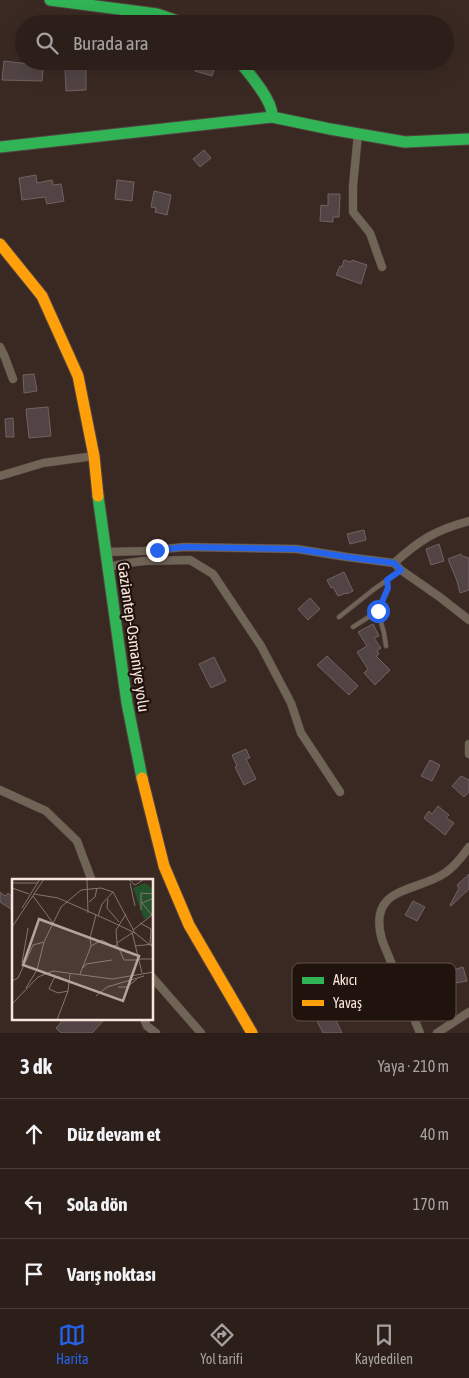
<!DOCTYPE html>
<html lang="tr">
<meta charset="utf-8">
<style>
:root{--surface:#2c1f1a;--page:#382c27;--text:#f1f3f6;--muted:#a6a2a2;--line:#483d39;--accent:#2563eb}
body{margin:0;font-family:"Asap Condensed",sans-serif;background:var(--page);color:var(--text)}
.stop{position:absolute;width:15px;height:15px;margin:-11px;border:4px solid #2563eb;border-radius:50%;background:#fff}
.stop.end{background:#2563eb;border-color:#fff;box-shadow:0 1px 5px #0008}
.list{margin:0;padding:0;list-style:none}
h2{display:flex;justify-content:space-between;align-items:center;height:65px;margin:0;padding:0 20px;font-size:21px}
h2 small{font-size:16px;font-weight:400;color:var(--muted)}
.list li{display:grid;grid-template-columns:32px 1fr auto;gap:15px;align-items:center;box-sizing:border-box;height:70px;padding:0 20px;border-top:1px solid var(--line)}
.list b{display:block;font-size:19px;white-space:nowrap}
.list em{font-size:16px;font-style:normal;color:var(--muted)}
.icon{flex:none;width:28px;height:28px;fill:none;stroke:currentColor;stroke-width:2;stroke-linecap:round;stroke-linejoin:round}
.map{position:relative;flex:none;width:469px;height:1033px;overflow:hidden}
.search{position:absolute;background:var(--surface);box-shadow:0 5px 20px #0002;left:15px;right:15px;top:15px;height:55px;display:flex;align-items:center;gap:12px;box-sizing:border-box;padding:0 18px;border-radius:28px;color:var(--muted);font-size:19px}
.sheet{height:275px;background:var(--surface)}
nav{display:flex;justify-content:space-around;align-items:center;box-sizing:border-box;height:70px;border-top:1px solid var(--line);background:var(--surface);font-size:14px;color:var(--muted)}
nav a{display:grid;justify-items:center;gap:2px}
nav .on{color:var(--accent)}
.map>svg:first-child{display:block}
.building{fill:#524444;stroke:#716263}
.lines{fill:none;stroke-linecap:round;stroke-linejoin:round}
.lane-casing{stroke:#53443f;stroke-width:5.5}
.street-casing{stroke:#53443f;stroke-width:9}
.fast-casing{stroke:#53443f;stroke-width:13}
.slow-casing{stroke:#53443f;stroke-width:13}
.lane{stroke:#706457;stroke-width:4}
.street{stroke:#706457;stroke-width:8}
.fast{stroke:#30b455;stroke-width:11}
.slow{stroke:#ff9f0a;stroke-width:11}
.route{stroke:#2563eb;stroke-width:6}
.labels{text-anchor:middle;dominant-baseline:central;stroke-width:4.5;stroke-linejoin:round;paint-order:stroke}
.street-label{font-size:16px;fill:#f9e5dd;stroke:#20120d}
.inset-road{fill:none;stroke:#86746d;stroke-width:1}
.view{fill:#b6a39c;fill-opacity:0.15;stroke:#b6a39c;stroke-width:2.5}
.inset-edge{fill:none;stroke:#f9e5dd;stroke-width:2.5}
.key{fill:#20120d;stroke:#61514b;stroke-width:1}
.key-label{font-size:14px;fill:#f9e5dd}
</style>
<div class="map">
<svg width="469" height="1033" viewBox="0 0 469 1033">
<rect width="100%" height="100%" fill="#3a2923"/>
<!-- building -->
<path class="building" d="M4,61l25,3v-3h15l-2,20 -40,-1z
M198,61h19l-5,15 -17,-5z
M76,65h10v25l-20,1 -1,-22h11z
M204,150l7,8 -11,9 -7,-8z
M36,175l1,8 15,-3 1,5 8,-1 3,17 -17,3 -2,-7 -23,3 -3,-22z
M117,180l17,2 -2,19 -17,-2z
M154,191l17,4 -4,20 -12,-3 1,-4 -5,-1z
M328,194h12l-1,23h-6v5l-13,-1 1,-16 7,1z
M344,260l7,2 1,-2 15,5 -6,19 -25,-9 4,-9 2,1z
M34,374l3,17 -13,2 -1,-18z
M48,407l3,29 -22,2 -3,-29z
M13,418l1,19h-8l-1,-18z
M364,530l2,10 -16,4 -3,-10z
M439,544l5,17 -13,4 -5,-16z
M461,554l1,2 7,2v32l-9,3 -3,-12 -9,-22z
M344,572l9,19 -6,3 -1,-1 -8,3 -5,-9 -2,1 -4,-8z
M310,598l10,11 -12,11 -10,-11z
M373,624l6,12 -5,2 7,10 -4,3 2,3 -3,2 14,14 -15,15 -11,-12 4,-4 -11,-17 10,-6 -9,-14z
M327,656l31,30 -9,9 -32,-30z
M214,657l12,24 -15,7 -12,-24z
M246,749l4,9 -4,1 10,20 -12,6 -9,-18 2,-1 -5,-11z
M430,760l10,5 -8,16 -11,-5z
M461,776l8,4v12l-5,5 -12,-11z
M438,806l11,9 -3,3 8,5 -9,12 -21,-17 5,-7 3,3z
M469,874v15l-18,17 -1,-1 9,-17 -2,-3z
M0,892l5,4 3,-3 6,5v13l-14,-9z
M413,901l12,6 -8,14 -12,-6z
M463,967l4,14 -11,2 -3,-13z
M329,1013l2,5 3,-2 8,17h-19l-7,-14z
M64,1019h41l-13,14h-31l-5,-5z"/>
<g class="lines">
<defs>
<path id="lane" d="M378,611l6,22 2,13
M339,617l34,-27 28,-20
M353,627l25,-16 10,-23 -1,-8"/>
<path id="street" d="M358,134l-5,52v26l17,21 12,34
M0,347l4,8 9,24
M0,476l43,-13 51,-7
M106,552l38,-1 40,-4 113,2 50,8 47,6c26,-23 41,-33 75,-42
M394,563l7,7 40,28 28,22
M108,567l20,-4 16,-2 46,-1 23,14 48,72 30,57 10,30 39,59
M469,744v10
M0,790l46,21 31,30 15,40
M152,977l49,56
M144,1019l3,7 9,7
M420,1033l-38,-93c-15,-54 33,-47 63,-67 10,-7 17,-16 24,-26
M437,1033l32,-21"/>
<path id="fast" d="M50,0l107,14 29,10
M239,61c10,12 35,41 33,56
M0,147l272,-30 58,12 75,13 64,-3
M98,496l29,207 15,75"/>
<path id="slow" d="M0,244l42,52 36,80 16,80 4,40
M142,778l22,88 25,59 63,108"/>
</defs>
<!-- lane casing -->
<use href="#lane" class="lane-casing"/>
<!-- street casing -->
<use href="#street" class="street-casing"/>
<!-- fast casing -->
<use href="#fast" class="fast-casing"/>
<!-- slow casing -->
<use href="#slow" class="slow-casing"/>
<!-- lane -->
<use href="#lane" class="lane"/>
<!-- street -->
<use href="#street" class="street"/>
<!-- fast -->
<use href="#fast" class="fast"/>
<!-- slow -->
<use href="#slow" class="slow"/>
</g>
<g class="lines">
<!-- route -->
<path class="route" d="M157,550l27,-3 113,2 50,8 47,6 7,7 -14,10 1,8 -10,23"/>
</g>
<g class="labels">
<!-- street labels -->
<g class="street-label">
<text transform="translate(134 637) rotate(82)">Gaziantep-Osmaniye yolu</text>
</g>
</g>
<!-- overview -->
<g transform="translate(12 879)">
<rect width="141" height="141" fill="#3a2923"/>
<path d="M133,4l8,6v26l-9,4 -11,-31z" fill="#23522b"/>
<path class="inset-road" d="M75,0l1,34M116,0l7,6 8,-5M0,4h26M118,4l5,23M0,9l17,6M22,15l24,4 52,23 25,12 19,15M21,17l20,27M96,20l-1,9 12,14M77,23l6,-5 2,-9M10,29l18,-29M129,31v-17l13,1M114,35l-10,16 1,14 7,16h15M86,37l4,-12 11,-12M128,44l11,6 -1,15M0,48l32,-48M121,51l19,-15 -10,-12 12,-5M120,53l10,41M105,64l15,-10M79,67l11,-6 10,6 5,-1M123,67l19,-2M126,80h16M10,84l6,-35M71,89l3,-4 26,-4M68,95l11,-28 -1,-8 6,-23M48,98l-6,1 -5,11 9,4 10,-2M0,102l6,-3 15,-33 11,-3M106,108h9l10,-8M14,109l11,-18 7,-28 17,-35 20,-17 20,-2 12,4 22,41M84,117l11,-9 37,-11M0,125l26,-27 15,-6 59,8 42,-7M141,126l1,-22M45,141l11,-29 2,-17"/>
<path class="view" d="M27,40l100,37 -16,45 -100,-36z"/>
<rect width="141" height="141" class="inset-edge"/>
</g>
<!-- legend -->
<rect x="292" y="963" width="164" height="58" rx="8" class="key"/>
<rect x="302" y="977" width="22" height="7" fill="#30b455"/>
<rect x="302" y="1000" width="22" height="6" fill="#ff9f0a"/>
<g class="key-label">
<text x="333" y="985">Akıcı</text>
<text x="333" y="1008">Yavaş</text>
</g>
</svg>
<div class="stop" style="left:378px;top:611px"></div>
<div class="stop end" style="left:157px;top:550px"></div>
<div class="search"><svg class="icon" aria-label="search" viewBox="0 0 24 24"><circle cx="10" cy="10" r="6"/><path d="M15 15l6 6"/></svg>Burada ara</div>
</div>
<section class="sheet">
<h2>3 dk<small>Yaya · 210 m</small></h2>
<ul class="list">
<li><svg class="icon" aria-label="ahead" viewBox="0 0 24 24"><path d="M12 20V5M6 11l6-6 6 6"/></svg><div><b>Düz devam et</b></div><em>40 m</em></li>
<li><svg class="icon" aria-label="left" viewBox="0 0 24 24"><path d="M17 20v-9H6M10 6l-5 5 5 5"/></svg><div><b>Sola dön</b></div><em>170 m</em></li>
<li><svg class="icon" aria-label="arrive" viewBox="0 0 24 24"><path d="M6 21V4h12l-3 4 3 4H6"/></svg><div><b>Varış noktası</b></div></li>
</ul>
</section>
<nav>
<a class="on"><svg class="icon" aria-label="map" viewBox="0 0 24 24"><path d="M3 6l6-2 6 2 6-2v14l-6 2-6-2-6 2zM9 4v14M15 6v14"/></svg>Harita</a>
<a><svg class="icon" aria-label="directions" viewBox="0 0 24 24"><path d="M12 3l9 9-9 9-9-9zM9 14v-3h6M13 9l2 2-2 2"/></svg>Yol tarifi</a>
<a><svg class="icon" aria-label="saved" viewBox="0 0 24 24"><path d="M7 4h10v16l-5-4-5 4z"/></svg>Kaydedilen</a>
</nav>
